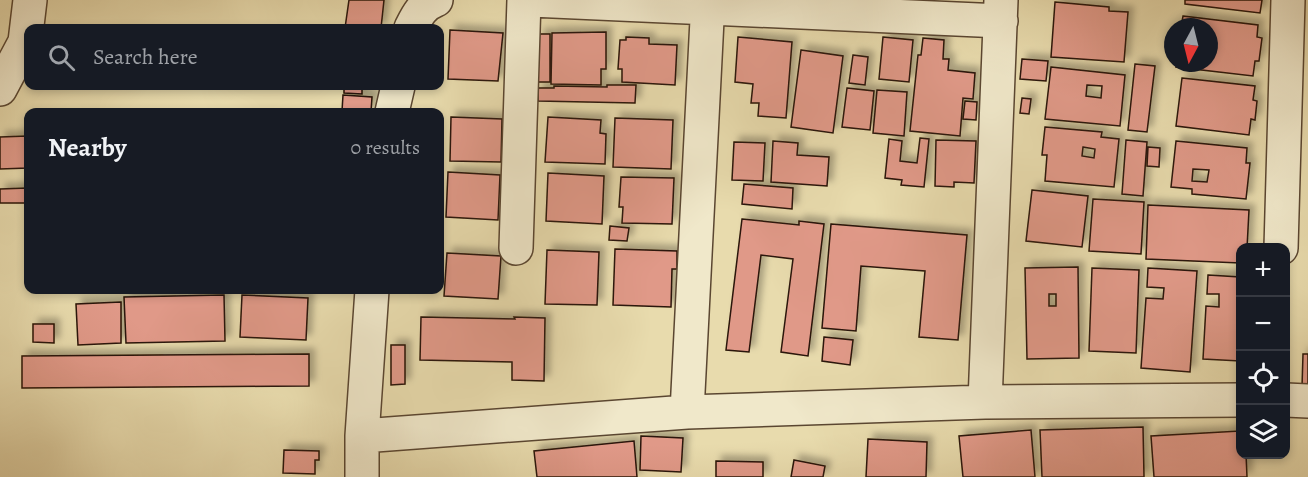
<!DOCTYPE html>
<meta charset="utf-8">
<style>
:root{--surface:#171b24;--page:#20242c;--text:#f1f3f6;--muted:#9ea1a6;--line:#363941}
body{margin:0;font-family:Alegreya,serif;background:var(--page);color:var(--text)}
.controls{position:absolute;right:18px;bottom:18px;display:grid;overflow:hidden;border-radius:12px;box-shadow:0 3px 9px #0003}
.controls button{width:54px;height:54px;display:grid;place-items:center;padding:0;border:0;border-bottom:2px solid var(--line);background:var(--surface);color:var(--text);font:30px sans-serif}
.compass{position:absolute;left:1164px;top:18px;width:54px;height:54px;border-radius:50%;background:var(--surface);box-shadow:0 3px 9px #0003;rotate:187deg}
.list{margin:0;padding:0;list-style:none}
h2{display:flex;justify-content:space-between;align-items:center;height:78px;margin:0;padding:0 24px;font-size:26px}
h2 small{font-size:20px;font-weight:400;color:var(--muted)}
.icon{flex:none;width:33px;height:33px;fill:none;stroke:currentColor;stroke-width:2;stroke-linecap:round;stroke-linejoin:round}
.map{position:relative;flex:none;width:1308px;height:477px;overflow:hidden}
.search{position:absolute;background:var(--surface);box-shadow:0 3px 9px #0003;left:24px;top:24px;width:420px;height:66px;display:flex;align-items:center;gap:15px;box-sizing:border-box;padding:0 21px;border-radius:12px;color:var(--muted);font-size:22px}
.panel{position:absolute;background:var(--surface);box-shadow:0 3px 9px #0003;left:24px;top:108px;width:420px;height:186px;border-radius:12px}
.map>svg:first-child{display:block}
.building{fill:#e09988;stroke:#2a1408;stroke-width:1.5;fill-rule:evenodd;filter:url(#shadow)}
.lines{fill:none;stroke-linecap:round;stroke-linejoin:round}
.minor-casing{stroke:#5a4631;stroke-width:36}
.minor{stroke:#f0e8ca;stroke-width:33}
</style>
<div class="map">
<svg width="1308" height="477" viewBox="0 0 1308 477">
<defs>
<filter id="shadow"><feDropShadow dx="5.5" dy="-5.5" stdDeviation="3" flood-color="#0004"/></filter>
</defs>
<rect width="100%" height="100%" fill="#e8dbad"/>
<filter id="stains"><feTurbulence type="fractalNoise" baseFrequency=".00333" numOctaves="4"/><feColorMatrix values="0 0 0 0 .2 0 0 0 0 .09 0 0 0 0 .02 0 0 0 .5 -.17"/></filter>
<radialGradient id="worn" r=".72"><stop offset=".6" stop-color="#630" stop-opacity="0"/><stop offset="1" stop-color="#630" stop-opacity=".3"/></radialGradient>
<!-- building -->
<path class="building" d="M349,0h35l-3,28h-36z
M1185,0h77l-2,13 -75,-9z
M1055,2l54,5v4l19,1 -4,50 -73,-5z
M1183,16l75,9 -1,12 5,1 -3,23h-4l-2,15 -77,-9 1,-4h32v-36h-28z
M450,30l53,3 -5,48 -50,-2z
M606,32v37h-5v16l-50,-1 1,-51z
M539,34h11v48h-12z
M626,37l23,1v6l28,1 -2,40 -53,-3v-13h-4l2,-29h6z
M738,37l54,5 -6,76 -28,-2 1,-13h-8l2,-19 -18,-2z
M883,37l30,3 -4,42 -30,-3z
M923,38l21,2 -1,19h6l-1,11 27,3 -2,26 -10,-1 -3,38 -50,-5 8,-76h3z
M801,50l42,6 -10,77 -42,-6z
M853,55l15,2 -3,28 -16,-2z
M1022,59l26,2 -2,20 -26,-2z
M1135,64l20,2 -8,66 -19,-2z
M1051,67l74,8 -5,51 -75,-7zM1087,85l15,1 -1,12 -15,-2z
M1182,78l73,8 -2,14 4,1 -2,19 -4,-1 -2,16 -73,-9z
M607,85h29l-1,18 -97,-2v-13h16v-2l53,1z
M344,86h18v8l-18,-1z
M847,88l27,3 -4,39 -28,-3z
M877,90l30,2 -3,44 -31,-3z
M343,95l29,2 -1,15 -29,-1z
M1022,98l9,1 -2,15 -9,-1z
M965,101l12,1 -1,18 -13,-1z
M451,117l51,2 -1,43 -51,-1z
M548,117l53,3 -1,13 6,1 -1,30 -60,-2z
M615,118l58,2 -2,49 -58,-2z
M1045,127l57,5 -1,5 18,2 -5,48 -69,-6 2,-26h-5zM1083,147l12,2 -1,9 -12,-2z
M28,136v32l-28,1v-32z
M920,138l9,1 -5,48 -23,-2 1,-5 -17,-2 4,-39 13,2 -2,20 17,2z
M936,140l40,1 -2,42 -20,-1v5l-19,-1z
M1126,140l21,2 -4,54 -21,-2z
M773,141l25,2 -1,12 32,2 -2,29 -56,-4z
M1176,141l71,7 -1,15h4l-4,36 -54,-5v-5l-21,-2zM1193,169l16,1 -2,12 -15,-1z
M734,142l31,1 -2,38 -31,-1z
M1148,147l12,1 -1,19 -12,-1z
M448,172l52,3 -2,45 -52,-3z
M548,173l56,3 -2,48 -56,-3z
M621,177l53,1 -2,46 -50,-1 1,-16h-4z
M744,184l49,4 -1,21 -50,-5z
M28,188v15h-28v-14z
M1032,190l56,6 -6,51 -56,-6z
M1093,199l51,3 -3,52 -52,-3z
M1148,205l101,5 -2,38h-7v15l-94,-4z
M742,219l57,6v-4l25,3 -16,132 -27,-4 12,-93 -32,-4 -12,97 -23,-2z
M831,224l136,11 -9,105 -39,-3 6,-66 -64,-5 -5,65 -34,-3z
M610,226l19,2 -2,13 -18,-1z
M615,249l62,2v18h-5l-1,38 -58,-2z
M547,250l52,2 -2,53 -52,-1z
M447,253l54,3 -3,43 -54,-3z
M1078,267l1,91 -52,1 -2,-91zM1049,294h7v12h-7z
M1092,268l47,2 -3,83 -47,-2z
M1148,268l49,3 -7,101 -49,-4 5,-70 17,1 1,-11 -17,-1z
M1208,275l32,2v84l-37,-2 3,-53 13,1v-13h-12z
M224,295l1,46 -99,2 -2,-46z
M242,295l66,3 -2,42 -66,-3z
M121,302v41l-43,2 -2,-41z
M421,317l94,2 -1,-2 31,1 -1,63 -32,-1v-18l-92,-2z
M33,324h21v19l-21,-1z
M824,337l29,3 -3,25 -28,-4z
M391,345h14v39l-14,1z
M309,354v32l-287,2v-32z
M1303,354h5v34l-6,-1z
M1143,427l1,50h-102l-2,-47z
M1031,430l4,47h-72l-4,-41z
M1240,431v23h6l1,23h-93l-3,-41z
M641,436l42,2 -2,34 -41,-2z
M868,439l59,3 -1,35h-60z
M634,441l3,36h-100l-3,-26z
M284,450l35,1v9h-4v14l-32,-1z
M794,460l31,6 -2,11h-32z
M716,461l47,1v15h-47z"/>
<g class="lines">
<defs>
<path id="minor" d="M531,0l470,21
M411,28c6,-12 11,-23 25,-28
M0,89l25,-47 5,-42
M392,112l6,-26
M516,248l8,-248
M1281,248l7,-248
M1286,400l22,1
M985,402l16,-402
M687,412l21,-412
M362,436l325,-24 298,-10 255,-2
M362,477v-41l10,-146"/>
</defs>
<!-- minor casing -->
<use href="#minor" class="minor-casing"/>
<!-- minor -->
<use href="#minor" class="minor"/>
</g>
<rect width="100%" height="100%" filter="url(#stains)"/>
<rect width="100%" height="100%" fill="url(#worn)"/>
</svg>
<div class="controls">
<button>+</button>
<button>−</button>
<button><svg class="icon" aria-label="locate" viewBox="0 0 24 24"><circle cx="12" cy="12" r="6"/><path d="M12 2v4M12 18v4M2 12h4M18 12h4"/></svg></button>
<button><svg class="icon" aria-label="layers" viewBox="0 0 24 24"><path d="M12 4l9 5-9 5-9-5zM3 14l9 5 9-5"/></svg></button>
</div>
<svg class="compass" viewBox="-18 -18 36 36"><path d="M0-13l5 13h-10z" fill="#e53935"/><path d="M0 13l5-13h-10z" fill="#9ea1a6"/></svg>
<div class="search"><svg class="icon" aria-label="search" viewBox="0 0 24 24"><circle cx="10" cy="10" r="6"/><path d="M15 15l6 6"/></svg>Search here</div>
<section class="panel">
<h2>Nearby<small>0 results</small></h2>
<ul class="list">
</ul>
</section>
</div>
